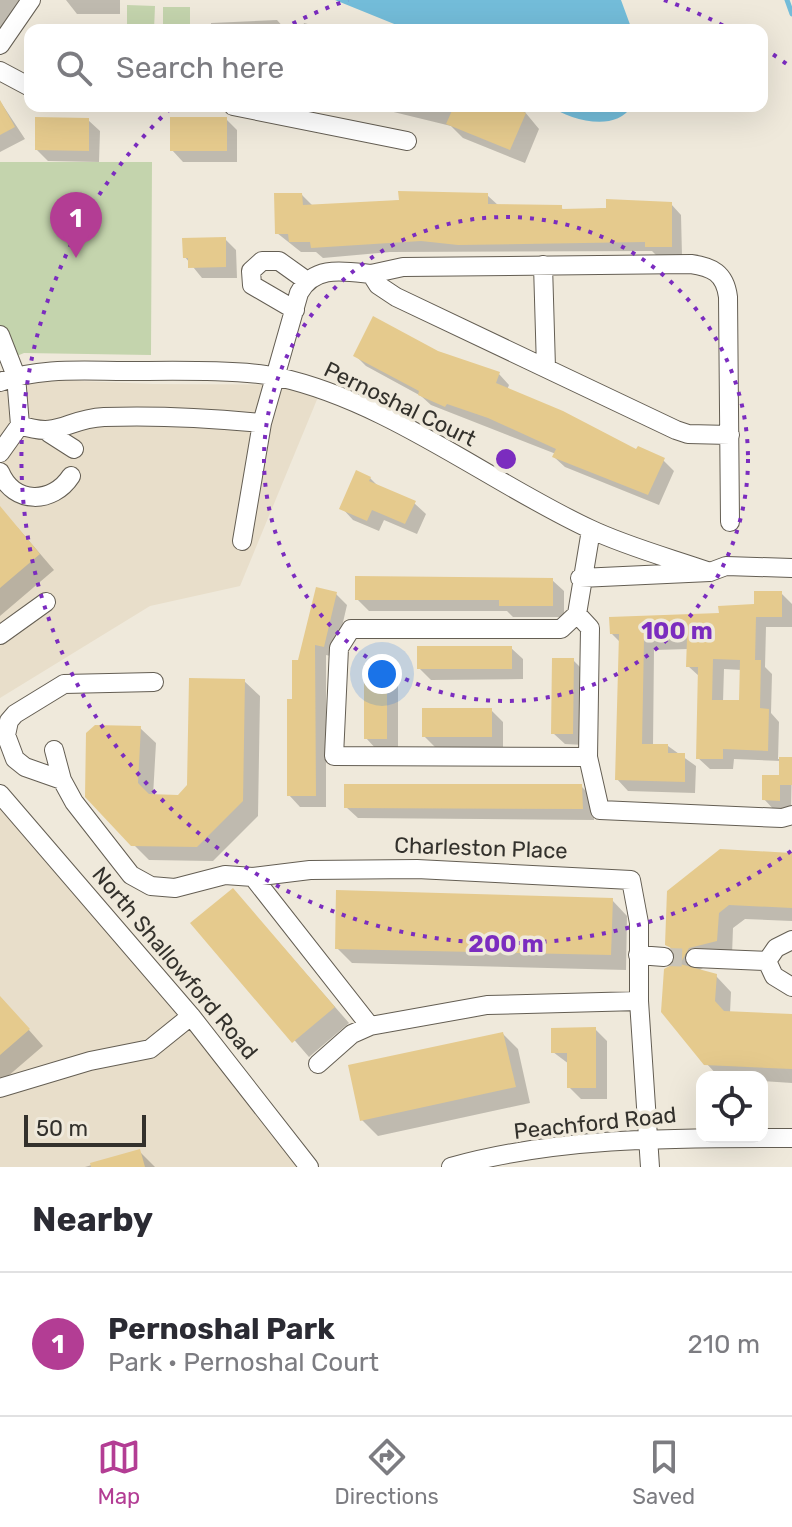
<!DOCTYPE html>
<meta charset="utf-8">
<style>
:root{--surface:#fff;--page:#f2f2f3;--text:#2b2b33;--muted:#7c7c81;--line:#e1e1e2;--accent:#b33d94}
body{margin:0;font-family:Rubik,sans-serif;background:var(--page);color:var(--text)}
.controls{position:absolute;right:24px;bottom:24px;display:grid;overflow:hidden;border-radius:16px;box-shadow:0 8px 32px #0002}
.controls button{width:72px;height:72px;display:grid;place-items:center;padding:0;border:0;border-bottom:2px solid var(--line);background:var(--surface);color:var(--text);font:40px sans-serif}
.scale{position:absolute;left:24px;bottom:20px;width:122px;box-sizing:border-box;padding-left:8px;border:4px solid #33312c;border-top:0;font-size:22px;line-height:28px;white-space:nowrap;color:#33312c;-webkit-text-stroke:6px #efe9db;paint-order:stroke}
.you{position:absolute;left:382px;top:674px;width:28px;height:28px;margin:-20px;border:6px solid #fff;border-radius:50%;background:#1a73e8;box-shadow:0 0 0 12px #1a73e833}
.badge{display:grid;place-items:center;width:52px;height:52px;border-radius:50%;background:var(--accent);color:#fff;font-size:26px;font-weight:700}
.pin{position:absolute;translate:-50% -66px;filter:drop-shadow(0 2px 4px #0008)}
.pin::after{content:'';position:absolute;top:42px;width:28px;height:24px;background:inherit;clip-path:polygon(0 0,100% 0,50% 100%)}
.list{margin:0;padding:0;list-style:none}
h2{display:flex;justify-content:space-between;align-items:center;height:104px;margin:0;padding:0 32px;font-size:34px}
h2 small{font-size:26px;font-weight:400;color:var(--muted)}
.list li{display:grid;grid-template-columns:52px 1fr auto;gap:24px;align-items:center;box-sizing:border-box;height:144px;padding:0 32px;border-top:2px solid var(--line)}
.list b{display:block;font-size:30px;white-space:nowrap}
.list p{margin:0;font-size:26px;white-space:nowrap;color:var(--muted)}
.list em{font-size:26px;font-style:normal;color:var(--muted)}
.icon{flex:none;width:44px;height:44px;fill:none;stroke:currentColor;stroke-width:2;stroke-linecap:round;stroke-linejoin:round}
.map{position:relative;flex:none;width:792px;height:1167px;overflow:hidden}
.search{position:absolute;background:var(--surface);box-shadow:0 8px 32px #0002;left:24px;right:24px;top:24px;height:88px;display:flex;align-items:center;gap:20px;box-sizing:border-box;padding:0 28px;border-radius:16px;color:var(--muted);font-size:30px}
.sheet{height:248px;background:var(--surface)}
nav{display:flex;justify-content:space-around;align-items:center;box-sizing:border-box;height:112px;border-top:2px solid var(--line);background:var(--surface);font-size:22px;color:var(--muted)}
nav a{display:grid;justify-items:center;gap:4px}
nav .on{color:var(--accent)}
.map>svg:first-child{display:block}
.built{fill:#e8deca}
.green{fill:#c4d4ad}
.water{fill:#73bcd9}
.shadow{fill:#0003;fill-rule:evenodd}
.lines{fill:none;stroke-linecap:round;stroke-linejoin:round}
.stream{stroke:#73bcd9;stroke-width:5}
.building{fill:#e5ca8d;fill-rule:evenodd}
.minor-tunnel{stroke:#c9c4b8;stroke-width:18;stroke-dasharray:18 9;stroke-linecap:butt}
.minor-casing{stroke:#645e53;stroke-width:20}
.minor{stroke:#fff;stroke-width:18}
.ring{fill:none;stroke:#7b2cbf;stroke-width:4;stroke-dasharray:4 8}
.labels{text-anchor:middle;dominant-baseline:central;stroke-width:7;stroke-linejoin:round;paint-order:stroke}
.street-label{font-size:22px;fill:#33312c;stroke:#efe9db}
.centre{fill:#7b2cbf;stroke:#efe9db;stroke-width:4}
.ring-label{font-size:24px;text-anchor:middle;font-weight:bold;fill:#7b2cbf;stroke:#efe9db;stroke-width:7;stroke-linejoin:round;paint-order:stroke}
</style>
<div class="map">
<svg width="792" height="1167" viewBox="0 0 792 1167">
<rect width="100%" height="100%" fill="#efe9db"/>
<!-- built -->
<path class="built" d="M5,378l148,6 170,1 -83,201 -90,20 -150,92v-316z
M0,804l233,275 81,88h-314z"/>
<!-- green -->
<path class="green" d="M127,5l28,1 -1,24h-27z
M163,7h27v23h-27z
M0,162h152l-1,193 -127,-2 -24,10z"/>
<!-- water -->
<path class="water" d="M335,0h286l11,30h-223z
M549,106h83c-17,27 -61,14 -83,0z"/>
<!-- shadow -->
<path class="shadow" d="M0,0h19l9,10 -21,25 -7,-7z
M66,0h54v14h-43z
M277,20l9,10h-75v-7z
M304,23l27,7h-29z
M0,101l25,38 -25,13z
M369,106h151l19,23 -14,34 -62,-25 -12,-12z
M226,119l11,11v32h-54l-11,-12z
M88,120l12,11 -1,31 -51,-1 -11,-11z
M302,195l11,11 174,-11 12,11 62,1 3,4 107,-7 10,11 1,41 -24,1 -6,-6 -262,1 -67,6 -7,-6h-15l-24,-19z
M225,239l11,11 1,28h-35l-17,-21z
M437,352l62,22 10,11 -2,5 130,62 26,8 11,11 -15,34 -94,-38 -11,-10 2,-3 -125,-49 -10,-9 -55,-30 -11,-11z
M370,478l10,10 34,15 12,11 -9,20 -33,-14 -5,11 -26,-11 -11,-12z
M0,515l18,13 36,42 -54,46z
M552,580l12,11v26h-51l-6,-6h-138l-12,-12z
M781,593l11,11v23h-26l-1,40 7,7 -1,39 8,9 -1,37h14l-1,52h-16l-11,-12 17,-22v-16l-47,-2 -1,10h-23l-12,-11 2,-81 -12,-11 1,-17 -35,1 -1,96h15l28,20 -1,27 -67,-2 -11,-12 4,-136 -9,-9 109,-19 35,-9zM724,669l18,1 -1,32h-18z
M336,594l11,11 -12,52 -9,-2v152h-26l-11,-12 10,-133z
M511,648l12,11v20l-92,1 -12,-12z
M573,660l12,12 -1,73 -19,-1 -12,-11z
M386,666l12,12v72h-21l-11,-12z
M244,681l16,15 -2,120 -45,45 -64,-1 -54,-54 45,-78 16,15 -3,53 25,1 11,-11z
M491,710l12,12v26h-67l-12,-12z
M581,786l12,12 1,22 -236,-2 -12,-11z
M792,855v66l-47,-2 -12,9 -1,27h-7l-27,16 18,5 15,16 -1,21 62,3v67l-30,-2v-4h-43l-13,-14 -31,-97 2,-12 -10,-10z
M233,890l116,133 -40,34 -116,-134z
M612,900l15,16 -1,54 -274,-7 -15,-15z
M0,997l43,49 -43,37z
M595,1029l12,12v58h-26l-12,-12v-23l-16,-12z
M503,1034l15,15 12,54 -152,33 -16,-16z
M139,1151l16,16h-70z"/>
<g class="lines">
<!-- stream -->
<path class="stream" d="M787,0l5,14"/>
</g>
<!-- building -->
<path class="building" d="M0,100l15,27 -15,8z
M454,106h55l17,7 -16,37 -64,-26z
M35,117l54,1v33l-54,-1z
M170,117h57v34h-57z
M398,191l90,2v11l74,1v4l44,-1v-9l66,3v45h-27v-5l-187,3 -37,-4 -110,7 -1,-6h-21l-1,-8h-13l-1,-41h28l1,12 96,-5z
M226,237v30l-38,1v-10h-5l-1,-20z
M373,316l65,35 62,21 -4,11 67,28 73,38 2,-3 27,12 -17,37 -96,-38 4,-8 -68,-31 -41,-14 -2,3 -27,-12 1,-4 -66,-35z
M356,470l15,7 -2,4 47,20 -11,23 -33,-14 -5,11 -28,-12z
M0,506l40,48 -40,34z
M355,576l198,2v28h-54v-6h-144z
M316,587l21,5 -13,55 -9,-2 1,151h-29v-97h5v-39h6z
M754,591h28v26h-26l-1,43h6l-1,48 9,1 -1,42 -45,-2v10h-27l2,-92h-12l1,-29 -43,1 -2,105h26v9h17v29l-70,-2 4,-146h-9l-1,-17 110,-4 -1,-7 36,-2zM713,659l27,1 -1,40h-27z
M417,646h95v23h-95z
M552,658h22l-1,76h-22z
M364,664h23v75h-23z
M189,678l56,1 -2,122 -46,46 -66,-1 -46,-49 1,-64 9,-8 46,1 -3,57 11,11 29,1 9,-10z
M422,708h70v29h-70z
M779,757h13v28h-12v16l-18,-1v-25h17z
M344,784h238l1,25 -239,-1z
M720,849l72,4v55l-63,-3 -10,8 -2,28 -28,7 -9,16 37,10 -2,27 9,10 68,3v55l-88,-4 -43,-53 3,-43 9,-5 3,-7 -5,-9 -6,-3 2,-54z
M233,888l102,119 -43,36 -102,-120z
M336,890l277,8 -2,57 -276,-6z
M0,996l30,33 -30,26z
M596,1027v61h-29v-35h-16v-25z
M503,1032l13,55 -156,34 -12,-56z
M140,1149l5,18h-54l-1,-4z"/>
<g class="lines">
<!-- minor-tunnel -->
<path class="minor-tunnel" d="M664,957l31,1"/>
<defs>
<path id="minor" d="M0,45l31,-45
M0,71l30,16
M233,106l174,35
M543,265l3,103
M371,274l32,-7 288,-3c21,3 34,9 37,33l2,225
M295,310l-43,-25 -1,-14 11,-10h17l28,20
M0,335l16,41 4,49c40,14 45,-6 84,-8 53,-2 106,1 158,6
M0,382c39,-15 85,-11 126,-11 42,0 113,-2 152,6 110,24 211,105 312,152 38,18 80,29 120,43
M49,433l25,16
M0,453l20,-28
M0,472c14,33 53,32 71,4
M242,541l20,-118 37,-130c15,-28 44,-22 72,-19l7,11 18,12 280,133 12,4 42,1
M580,578l130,-6 16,-6 66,2
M577,614l13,14 -2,129 12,53 182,8 10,-3
M0,635l46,-33
M54,750l8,30 12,22 57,73 20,11 24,2 50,-13 28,2 117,149
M588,757l-254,-1 5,-108 12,-19h210l16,-15 14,-84
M62,780l-37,-13 -10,-8 -9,-24 3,-14 6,-7 49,-30 90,-2
M0,794l191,222 118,151
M253,877l57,-7 107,-1 214,11 8,43v78l11,166
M638,955l26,2
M695,958l72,3
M767,961l7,15 18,11
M767,961l9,-13 16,-8
M318,1064l34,-30 18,-8 117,-21 152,-4
M0,1088l90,-27 60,-12 41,-33
M451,1167c110,-31 228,-29 341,-29"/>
</defs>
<!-- minor casing -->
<use href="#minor" class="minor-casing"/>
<!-- minor -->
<use href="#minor" class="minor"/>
</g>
<!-- distance rings -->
<g class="ring">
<circle cx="506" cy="459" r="242"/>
<path d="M791 851A485 485 0 0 1 172 107M282 29A485 485 0 0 1 348 0M664 0A485 485 0 0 1 730 29M763 48A485 485 0 0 1 791 67"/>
</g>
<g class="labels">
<!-- street labels -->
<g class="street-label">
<text transform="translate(400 404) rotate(26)">Pernoshal Court</text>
<text transform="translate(481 848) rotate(2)">Charleston Place</text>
<text transform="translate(175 963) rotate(50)">North Shallowford Road</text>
<text transform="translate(595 1123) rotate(-6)">Peachford Road</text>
</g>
</g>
<circle cx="506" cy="459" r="12" class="centre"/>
<g class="ring-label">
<text x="677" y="639">100 m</text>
<text x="506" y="952">200 m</text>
</g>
</svg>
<div class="controls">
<button><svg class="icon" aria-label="locate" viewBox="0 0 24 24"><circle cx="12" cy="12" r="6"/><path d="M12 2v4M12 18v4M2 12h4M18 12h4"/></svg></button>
</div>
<div class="scale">50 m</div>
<div class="you"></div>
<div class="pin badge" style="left:76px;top:258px">1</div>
<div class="search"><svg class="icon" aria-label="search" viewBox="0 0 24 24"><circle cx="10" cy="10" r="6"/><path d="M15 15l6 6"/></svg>Search here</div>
</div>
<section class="sheet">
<h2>Nearby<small></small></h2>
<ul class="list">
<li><span class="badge">1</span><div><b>Pernoshal Park</b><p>Park · Pernoshal Court</p></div><em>210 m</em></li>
</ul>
</section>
<nav>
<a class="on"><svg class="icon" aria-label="map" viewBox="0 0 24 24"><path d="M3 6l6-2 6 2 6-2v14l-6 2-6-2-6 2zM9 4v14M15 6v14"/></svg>Map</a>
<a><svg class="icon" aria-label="directions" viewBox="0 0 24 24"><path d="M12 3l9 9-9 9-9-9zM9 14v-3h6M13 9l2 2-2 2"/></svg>Directions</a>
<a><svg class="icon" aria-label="saved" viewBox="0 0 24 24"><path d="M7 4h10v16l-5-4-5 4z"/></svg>Saved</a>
</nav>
